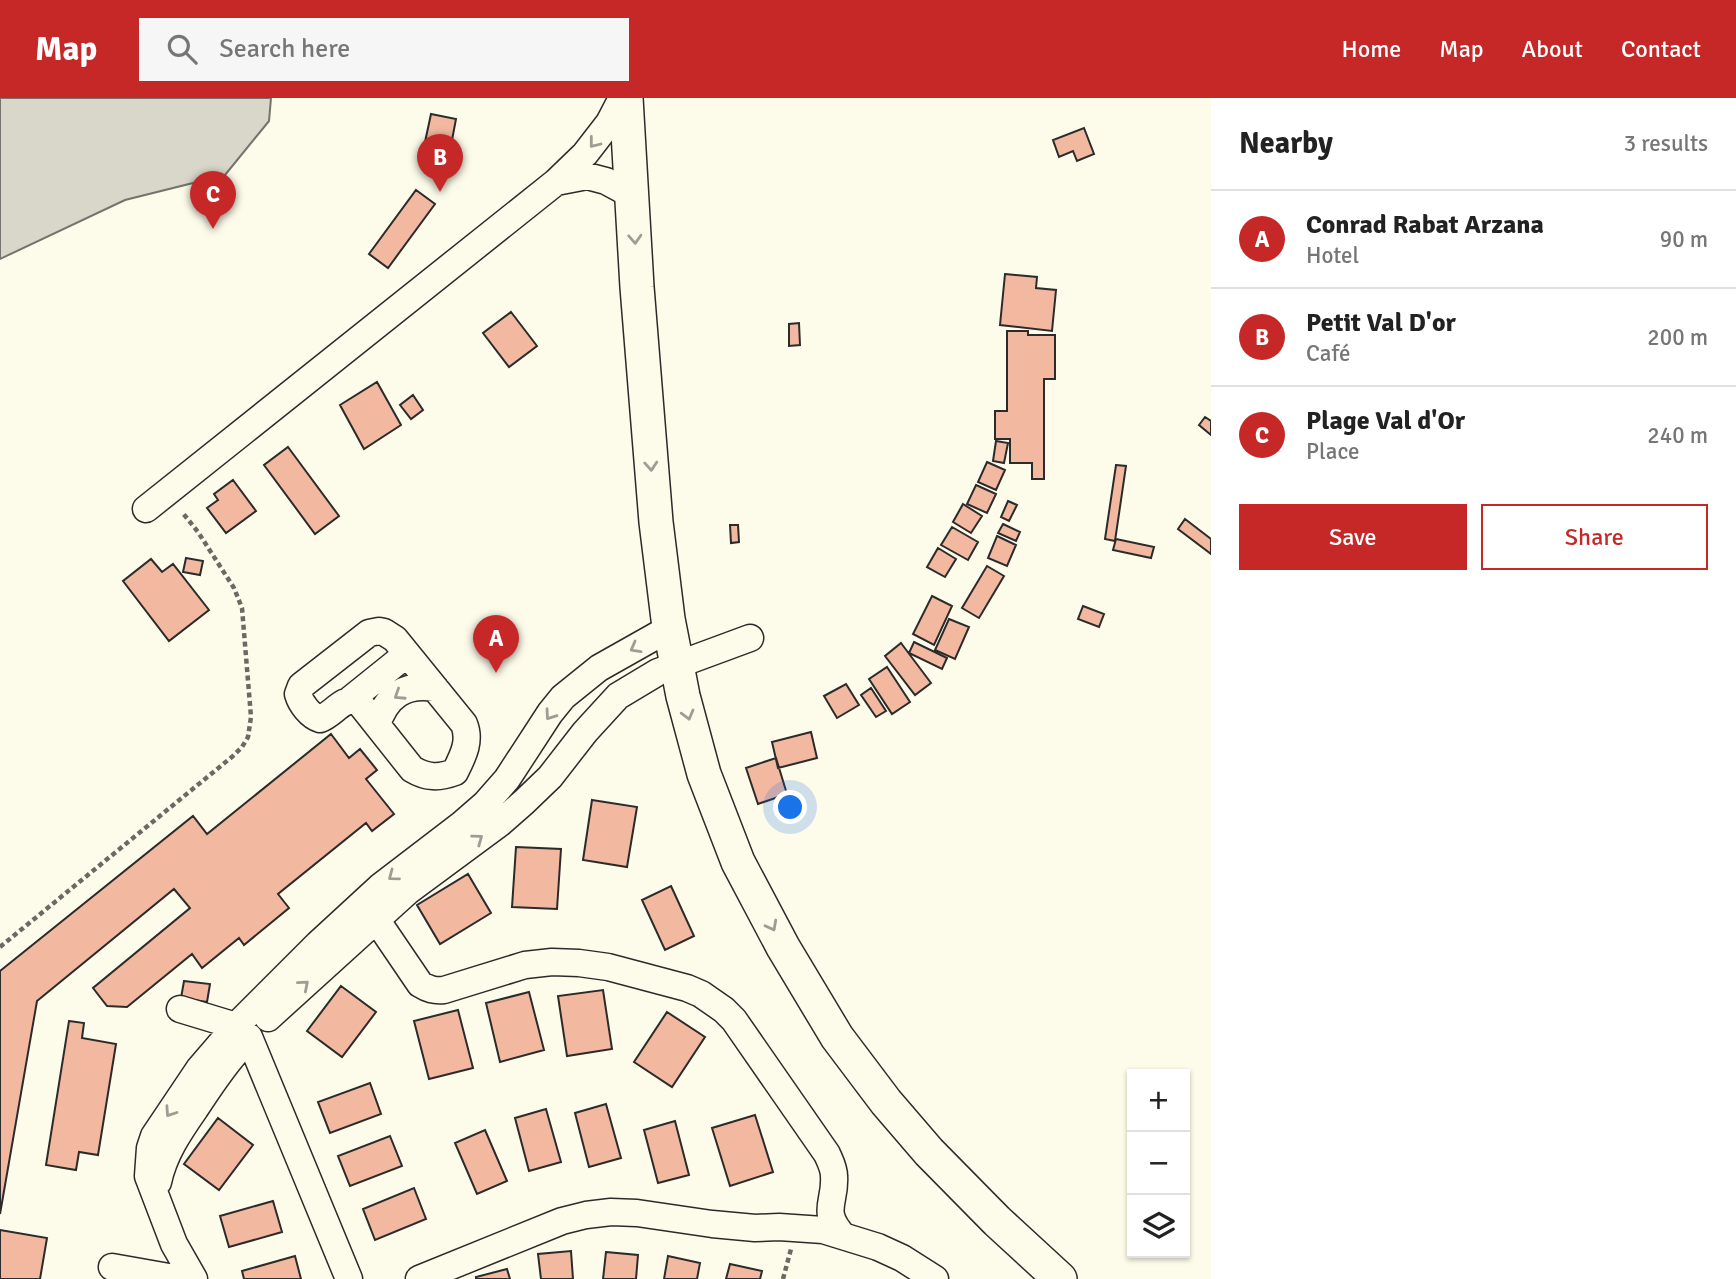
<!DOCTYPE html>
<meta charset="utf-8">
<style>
:root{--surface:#fff;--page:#f6f6f6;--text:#222;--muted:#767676;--line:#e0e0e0;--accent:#c62828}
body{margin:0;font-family:Signika,sans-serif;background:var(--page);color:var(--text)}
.controls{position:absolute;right:21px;bottom:21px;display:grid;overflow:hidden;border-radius:0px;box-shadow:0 2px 5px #0004}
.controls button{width:63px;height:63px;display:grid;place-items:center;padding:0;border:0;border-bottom:2px solid var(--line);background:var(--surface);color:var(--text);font:35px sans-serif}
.you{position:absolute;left:791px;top:710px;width:24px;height:24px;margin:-18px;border:5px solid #fff;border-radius:50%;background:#1a73e8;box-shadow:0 0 0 10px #1a73e833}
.badge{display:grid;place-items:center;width:46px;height:46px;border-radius:50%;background:var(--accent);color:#fff;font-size:23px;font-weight:700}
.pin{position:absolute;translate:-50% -58px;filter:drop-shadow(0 2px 4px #0008)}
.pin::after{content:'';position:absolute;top:37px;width:24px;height:21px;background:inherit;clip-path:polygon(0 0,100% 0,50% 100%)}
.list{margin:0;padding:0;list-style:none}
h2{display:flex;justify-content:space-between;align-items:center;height:91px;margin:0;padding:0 28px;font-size:30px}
h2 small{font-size:23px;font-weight:400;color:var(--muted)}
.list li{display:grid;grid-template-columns:46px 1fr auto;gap:21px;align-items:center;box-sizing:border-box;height:98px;padding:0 28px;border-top:2px solid var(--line)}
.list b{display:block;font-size:26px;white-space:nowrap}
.list p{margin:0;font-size:23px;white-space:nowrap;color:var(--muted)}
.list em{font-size:23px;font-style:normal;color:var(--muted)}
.actions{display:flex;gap:14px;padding:21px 28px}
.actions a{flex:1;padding:16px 0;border:2px solid var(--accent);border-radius:0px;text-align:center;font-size:24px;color:var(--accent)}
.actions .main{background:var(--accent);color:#fff}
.icon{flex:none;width:38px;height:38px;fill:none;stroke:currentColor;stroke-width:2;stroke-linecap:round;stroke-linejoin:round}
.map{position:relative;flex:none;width:1211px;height:1181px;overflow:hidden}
header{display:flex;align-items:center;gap:42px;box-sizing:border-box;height:98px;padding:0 35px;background:var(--accent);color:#fff}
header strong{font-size:33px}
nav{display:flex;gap:38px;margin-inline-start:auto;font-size:24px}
.search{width:490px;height:63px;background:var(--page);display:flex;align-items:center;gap:18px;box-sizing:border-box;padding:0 24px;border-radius:0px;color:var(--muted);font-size:26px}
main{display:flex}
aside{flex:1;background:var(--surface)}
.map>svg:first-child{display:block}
.water{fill:#d8d7c9;stroke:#74746e;stroke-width:2}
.building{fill:#f2b8a0;stroke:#2b2b2b;stroke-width:2}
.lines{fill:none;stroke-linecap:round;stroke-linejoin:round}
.minor-casing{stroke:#2b2b2b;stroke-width:29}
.major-casing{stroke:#2b2b2b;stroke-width:36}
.path{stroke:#6a6964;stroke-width:4.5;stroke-dasharray:5 3.5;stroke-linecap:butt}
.minor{stroke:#fdfbea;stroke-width:26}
.major{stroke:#fdfbea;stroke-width:33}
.oneway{stroke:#9e9d94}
</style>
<header>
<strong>Map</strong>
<div class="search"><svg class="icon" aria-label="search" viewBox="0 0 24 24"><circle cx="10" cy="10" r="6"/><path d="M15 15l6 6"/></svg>Search here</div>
<nav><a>Home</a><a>Map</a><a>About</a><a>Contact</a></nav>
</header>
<main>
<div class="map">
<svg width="1211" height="1181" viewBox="0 0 1211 1181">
<rect width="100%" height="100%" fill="#fdfbea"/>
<!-- water -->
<path class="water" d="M0,0h271l-2,23 -44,54 -100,25 -125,59z"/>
<!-- building -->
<path class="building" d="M431,16l25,5 -8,42 -26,-5z
M1084,30l10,26 -17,7 -4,-10 -14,6 -6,-17z
M416,92l19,14 -47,64 -19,-14z
M1005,176l32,3 -1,11 20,2 -4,41 -52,-6z
M511,214l26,34 -28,21 -26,-34z
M799,225l1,22 -11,1v-22z
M1007,233h21v4h27v44h-11v100h-12v-16h-22v-24h-15v-28h12z
M377,284l24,43 -37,24 -24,-44z
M413,297l10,15 -12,9 -11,-14z
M1205,319l6,4v14l-12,-10z
M996,343l12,2 -4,20 -11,-2z
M288,349l51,69 -24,18 -51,-69z
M987,364l18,8 -9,20 -18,-8z
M1116,367l10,1 -11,75 -10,-2z
M233,382l23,31 -30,22 -19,-25 11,-8 -4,-6z
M976,387l20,9 -9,19 -20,-9z
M1008,403l9,4 -8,16 -8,-4z
M963,406l19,12 -11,17 -18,-11z
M1185,421l26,20v15l-33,-25z
M1003,426l17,8 -4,9 -18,-8z
M730,427h8l1,17 -8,1z
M952,429l26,15 -10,18 -27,-15z
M997,438l19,9 -9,21 -19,-8z
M1116,441l38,8 -3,11 -38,-8z
M938,450l18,11 -11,18 -18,-10z
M186,460l17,3 -3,14 -17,-3z
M151,461l11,13 11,-8 36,46 -40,31 -46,-60z
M987,468l17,10 -25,42 -17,-10z
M932,498l20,10 -18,39 -21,-11z
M1083,508l21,8 -5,13 -21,-8z
M949,521l20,8 -14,32 -20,-9z
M914,544l33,16 -5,11 -33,-16z
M901,545l30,40 -16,12 -30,-39z
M887,569l23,35 -18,12 -23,-35z
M846,586l13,21 -22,13 -13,-22z
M871,590l15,23 -10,6 -15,-22z
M811,634l6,26 -39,10 -6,-26z
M331,636l18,24 11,-9 17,21 -11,9 28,35 -22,17 -6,-8 -88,71 11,14 -45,37 -5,-7 -37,30 -10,-14 -65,53 -20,-1 -14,-18 97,-80 -16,-19 -137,112 -37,213v-243l193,-155 14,18z
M776,660l11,36 -29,10 -12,-36z
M592,702l45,7 -10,60 -44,-7z
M516,749l45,2 -4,60 -45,-2z
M468,776l23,39 -51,31 -23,-39z
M671,788l23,50 -29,14 -23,-50z
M184,883l26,3 -3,18 -26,-4z
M341,888l35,26 -34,45 -35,-26z
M603,892l9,59 -45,7 -9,-60z
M529,894l15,58 -44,12 -14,-59z
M458,912l15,58 -44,11 -15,-58z
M667,914l38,25 -33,50 -38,-25z
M69,923l15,2 -2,15 34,6 -18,111 -19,-3 -3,18 -30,-5z
M370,985l11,31 -51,19 -12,-31z
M606,1006l15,54 -32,9 -14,-54z
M546,1011l15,53 -32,9 -14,-53z
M755,1017l18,57 -43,14 -18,-58z
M218,1020l35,27 -34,45 -35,-26z
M675,1023l14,54 -31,8 -14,-53z
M485,1032l22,51 -30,13 -22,-51z
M390,1038l12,30 -52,20 -12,-30z
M414,1090l12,31 -51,21 -12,-31z
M273,1103l9,31 -53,15 -9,-31z
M0,1132l47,8 -7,41h-40z
M571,1153l2,28h-32l-3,-25z
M606,1154l32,3 -2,24h-33z
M295,1158l6,23h-57l-2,-8z
M668,1158l32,7 -3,16h-33z
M730,1166l32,7 -2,8h-34z
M507,1171l3,10h-34v-2z"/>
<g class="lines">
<defs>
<path id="minor" d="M556,84l31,-6 19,5 26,14
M146,411l410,-327 29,-28 24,-31 13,-25
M379,533l5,1 11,7 69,85c7,17 -1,32 -9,48 -16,6 -28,6 -43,-3l-54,-68c-16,-4 -24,13 -38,18 -10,-3 -19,-15 -22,-25l3,-8 68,-53z
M351,601l56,-45
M377,627c9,-29 28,-42 58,-37
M367,808l53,78c8,5 14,7 24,6l81,-25 27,-3 27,1 29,4 79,21 14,6 23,16 10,10 93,134c3,7 7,14 7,22 2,27 -14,34 9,60
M180,911l56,17 13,11 100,242
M268,920l140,-127 92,-68 24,-21 26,-25 35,-45 33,-36 40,-24 92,-34
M158,1084c6,-28 21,-50 37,-73 13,-20 26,-40 42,-58
M112,1169l68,12
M194,1181l-20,-35 -26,-68 2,-28 4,-12 45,-67 37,-43 82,-82 63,-58 81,-62 23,-20 22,-25 43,-66 13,-16 36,-29 71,-40
M419,1181l143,-58 24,-6 25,-3 26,1 75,11 43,4 24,-1 44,3 55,17 24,11 33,21"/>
<path id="major" d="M626,0l11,189 19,235 12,97 9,46 6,31 21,78 34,88 45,85 54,90 49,65 43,50 68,69 63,58"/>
</defs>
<!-- minor casing -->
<use href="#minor" class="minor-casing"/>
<!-- major casing -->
<use href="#major" class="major-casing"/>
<!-- path -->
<path class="path" d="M0,849l233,-191 9,-9 6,-10 3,-20 -9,-109 -8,-20 -36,-56 -16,-20
M783,1181l8,-30"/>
<!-- minor -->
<use href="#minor" class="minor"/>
<!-- major -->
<use href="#major" class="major"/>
</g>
<!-- one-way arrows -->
<defs><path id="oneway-chevron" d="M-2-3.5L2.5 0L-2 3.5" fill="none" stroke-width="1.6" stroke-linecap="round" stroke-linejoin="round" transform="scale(1.75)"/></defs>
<g class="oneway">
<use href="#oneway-chevron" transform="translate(594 45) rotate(128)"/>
<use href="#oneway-chevron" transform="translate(635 141) rotate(87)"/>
<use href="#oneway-chevron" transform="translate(651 368) rotate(86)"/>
<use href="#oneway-chevron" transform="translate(635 550) rotate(151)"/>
<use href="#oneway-chevron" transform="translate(399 597) rotate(147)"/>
<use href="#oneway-chevron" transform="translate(550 617) rotate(125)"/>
<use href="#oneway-chevron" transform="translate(688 617) rotate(75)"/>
<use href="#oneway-chevron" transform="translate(478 741) rotate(-36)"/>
<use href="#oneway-chevron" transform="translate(393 778) rotate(143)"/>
<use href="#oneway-chevron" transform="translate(772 828) rotate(62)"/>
<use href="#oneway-chevron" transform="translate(304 887) rotate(-41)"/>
<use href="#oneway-chevron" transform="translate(170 1014) rotate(124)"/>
</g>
</svg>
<div class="controls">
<button>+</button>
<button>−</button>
<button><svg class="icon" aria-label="layers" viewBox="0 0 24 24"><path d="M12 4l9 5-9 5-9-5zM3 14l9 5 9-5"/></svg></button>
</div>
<div class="you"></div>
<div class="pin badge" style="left:496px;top:575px">A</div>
<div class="pin badge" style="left:440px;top:94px">B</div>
<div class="pin badge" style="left:213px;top:131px">C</div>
</div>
<aside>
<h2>Nearby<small>3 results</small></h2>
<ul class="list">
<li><span class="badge">A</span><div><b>Conrad Rabat Arzana</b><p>Hotel</p></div><em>90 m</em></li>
<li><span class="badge">B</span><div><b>Petit Val D'or</b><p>Café</p></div><em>200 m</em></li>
<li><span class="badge">C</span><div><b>Plage Val d'Or</b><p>Place</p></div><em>240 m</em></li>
</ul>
<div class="actions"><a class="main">Save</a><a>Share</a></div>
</aside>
</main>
